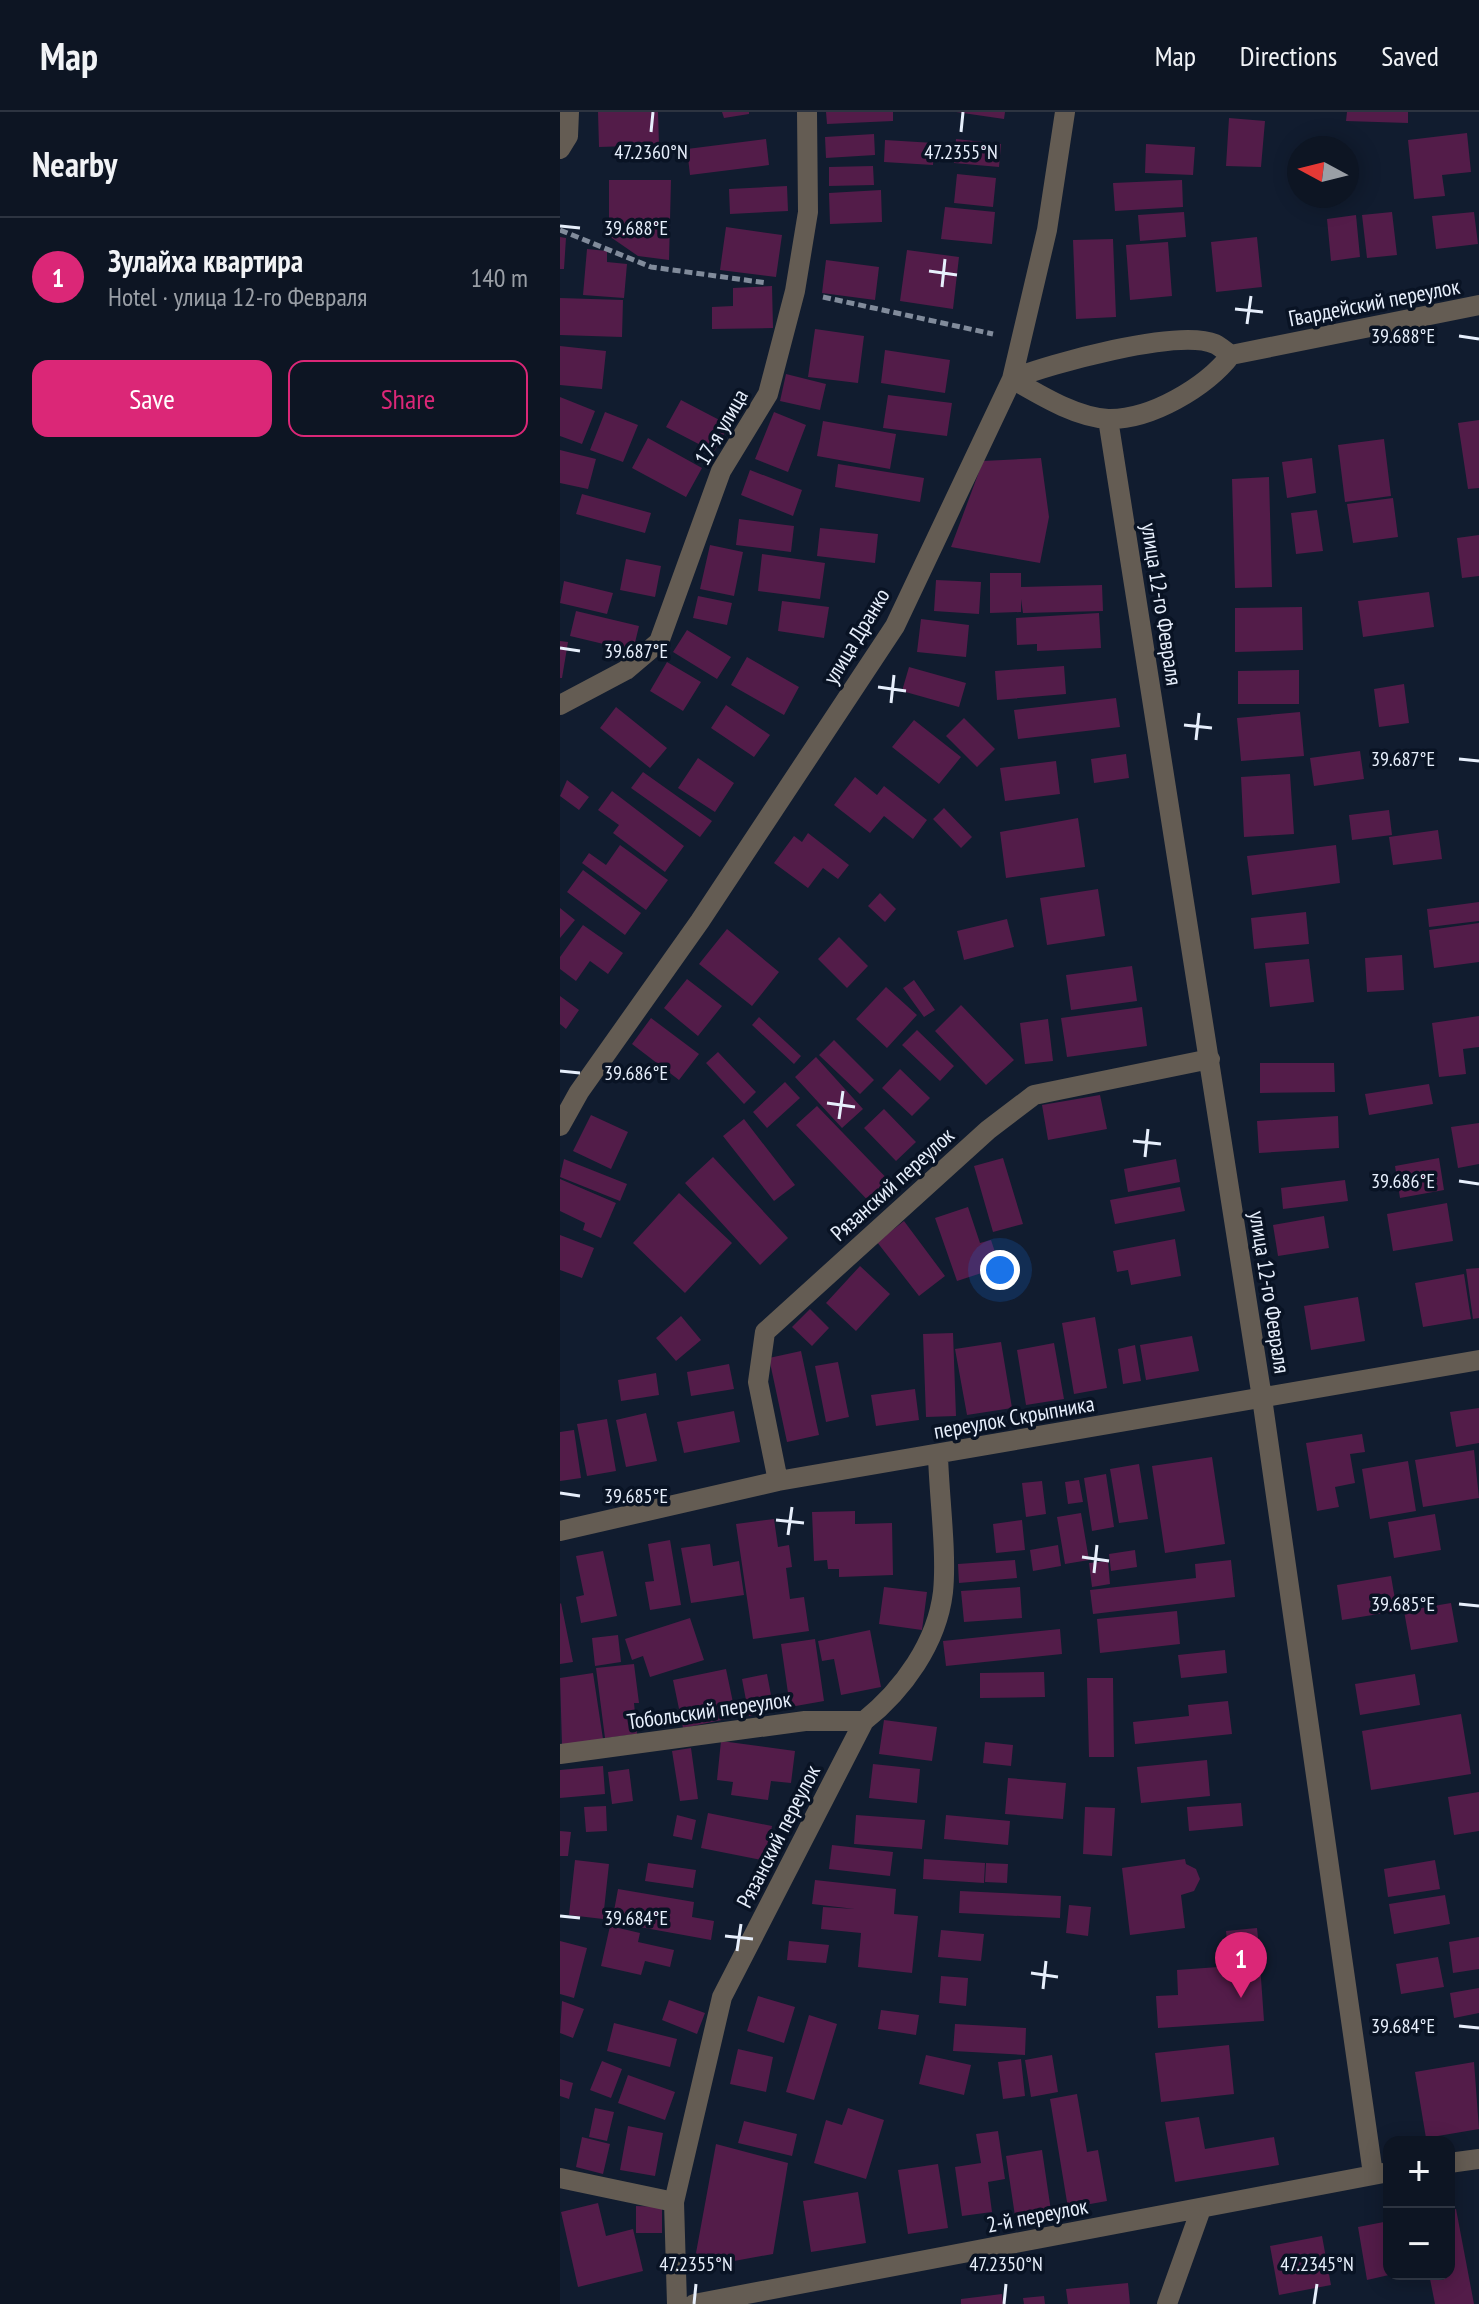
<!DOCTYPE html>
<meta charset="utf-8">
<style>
:root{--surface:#0d1523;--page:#161e2b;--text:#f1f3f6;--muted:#9a9fa6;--line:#2d3441;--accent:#db2777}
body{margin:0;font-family:"PT Sans Narrow",sans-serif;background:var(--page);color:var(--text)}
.controls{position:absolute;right:24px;bottom:24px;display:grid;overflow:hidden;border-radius:16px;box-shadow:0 4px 20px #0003}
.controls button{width:72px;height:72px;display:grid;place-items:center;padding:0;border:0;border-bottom:2px solid var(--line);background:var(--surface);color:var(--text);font:40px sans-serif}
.compass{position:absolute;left:727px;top:24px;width:72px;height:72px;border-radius:50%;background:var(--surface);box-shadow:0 4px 20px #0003;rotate:277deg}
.you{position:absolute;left:440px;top:1158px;width:28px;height:28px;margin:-20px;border:6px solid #fff;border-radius:50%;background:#1a73e8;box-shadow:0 0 0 12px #1a73e833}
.badge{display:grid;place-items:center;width:52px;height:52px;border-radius:50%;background:var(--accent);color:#fff;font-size:26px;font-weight:700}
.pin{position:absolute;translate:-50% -66px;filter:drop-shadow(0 2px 4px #0008)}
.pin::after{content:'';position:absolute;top:42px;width:28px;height:24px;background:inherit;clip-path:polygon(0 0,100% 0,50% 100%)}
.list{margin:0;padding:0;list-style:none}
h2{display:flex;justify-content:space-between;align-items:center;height:104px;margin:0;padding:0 32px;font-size:34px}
h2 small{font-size:26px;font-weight:400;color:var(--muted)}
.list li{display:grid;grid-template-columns:52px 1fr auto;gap:24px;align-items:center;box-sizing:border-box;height:120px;padding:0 32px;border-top:2px solid var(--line)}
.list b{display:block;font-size:30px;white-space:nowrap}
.list p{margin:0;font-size:26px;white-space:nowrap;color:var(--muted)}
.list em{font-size:26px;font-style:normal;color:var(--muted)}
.actions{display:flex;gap:16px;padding:24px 32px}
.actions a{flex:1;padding:18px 0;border:2px solid var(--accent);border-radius:16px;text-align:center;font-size:28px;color:var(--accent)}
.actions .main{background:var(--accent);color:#fff}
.map{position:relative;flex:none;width:919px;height:2192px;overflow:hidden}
header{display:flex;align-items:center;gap:48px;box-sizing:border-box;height:112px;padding:0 40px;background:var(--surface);border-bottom:2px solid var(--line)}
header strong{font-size:38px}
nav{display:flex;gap:44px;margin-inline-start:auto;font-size:28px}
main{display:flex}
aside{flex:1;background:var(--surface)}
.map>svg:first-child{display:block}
.building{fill:#531c49}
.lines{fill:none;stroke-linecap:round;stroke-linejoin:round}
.path{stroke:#818b9b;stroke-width:5;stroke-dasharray:8 4;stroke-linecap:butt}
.minor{stroke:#645c53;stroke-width:20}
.ticks{fill:none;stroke:#e7effc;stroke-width:3}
.labels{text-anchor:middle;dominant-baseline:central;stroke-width:7;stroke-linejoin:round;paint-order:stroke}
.street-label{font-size:22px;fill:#e7effc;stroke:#091324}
.ticks-label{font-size:20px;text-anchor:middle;fill:#e7effc;stroke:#091324;stroke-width:7;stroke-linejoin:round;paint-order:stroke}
</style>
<header>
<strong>Map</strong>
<nav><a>Map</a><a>Directions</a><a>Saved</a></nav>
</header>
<main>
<aside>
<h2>Nearby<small></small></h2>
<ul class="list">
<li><span class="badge">1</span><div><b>Зулайха квартира</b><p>Hotel · улица 12-го Февраля</p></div><em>140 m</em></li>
</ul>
<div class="actions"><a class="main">Save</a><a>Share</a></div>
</aside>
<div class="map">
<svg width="919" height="2192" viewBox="0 0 919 2192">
<rect width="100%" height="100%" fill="#111c2f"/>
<!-- building -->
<path class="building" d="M38,0h60l1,33 -60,2z
M162,0h27v2l-25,4z
M266,0h67v9l-66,3z
M396,0h49l-1,7z
M787,0h61v11l-62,-2z
M669,6l36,3 -4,46 -35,-1z
M907,21l4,39 -29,3 3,21 -31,3 -6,-59z
M314,22l1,21 -49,3 -1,-21z
M206,27l3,26 -79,10 -3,-26z
M396,27l45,5 -2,23 -45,-4z
M325,28l49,3 -1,22 -49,-3z
M586,32l49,3 -2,28 -48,-2z
M313,54l1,19 -45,1v-19z
M397,62l39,4 -3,29 -39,-4z
M49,68h62l-2,80 -31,-4 -29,-20z
M622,68l1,27 -68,4 -2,-28z
M227,74l1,25 -58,3 -1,-25z
M321,78l1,32 -52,2 -1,-31z
M385,95l50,5 -3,32 -51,-5z
M624,100l2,25 -46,4 -2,-26z
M832,100l5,43 -30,3 -5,-43z
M914,100l4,32 -42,5 -4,-33z
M796,103l4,42 -29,4 -4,-42z
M166,115l56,8 -6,42 -56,-7z
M0,125l6,1 -2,31h-4z
M697,125l5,50 -46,5 -5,-50z
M553,127l3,78 -40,2 -3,-79z
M608,130l4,54 -42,4 -4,-55z
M27,137l20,2v11l20,2 -3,34 -41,-3z
M347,138l52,7 -6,52 -53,-8z
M266,148l53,7 -4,33 -53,-7z
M212,174l1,42 -61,1v-22l21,-1v-18z
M0,186l63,2 -1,37 -62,-2z
M255,217l49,7 -6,47 -50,-6z
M0,234l46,5 -4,38 -42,-4z
M325,238l65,10 -5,33 -64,-10z
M226,262l40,10 -6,26 -40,-9z
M328,283l64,8 -5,33 -64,-8z
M0,285l35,14 -13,33 -22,-8z
M121,288l48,25 -15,27 -48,-25z
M45,300l33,13 -15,37 -33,-12z
M214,300l32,13 -18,47 -33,-13z
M919,308v68l-11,1 -10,-66z
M263,309l73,13 -6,35 -73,-13z
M88,326l54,30 -16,29 -54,-29z
M824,327l7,57 -46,6 -7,-57z
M0,338l36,9 -8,30 -28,-6z
M481,346l8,59 -9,46 -89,-16 32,-86z
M752,346l4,35 -29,5 -5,-36z
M278,352l86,14 -4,24 -85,-15z
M190,358l52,20 -9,26 -52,-21z
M709,365l3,110 -37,1 -3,-109z
M22,382l69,19 -6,20 -69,-19z
M833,386l5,39 -45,6 -6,-39z
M757,398l6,41 -27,3 -5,-41z
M179,407l55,7 -3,26 -55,-7z
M260,416l58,6 -3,29 -58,-7z
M919,423v41l-17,2 -5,-40z
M150,433l33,7 -9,44 -34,-7z
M202,442l63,9 -5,36 -62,-8z
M66,447l35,7 -6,31 -35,-7z
M430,461h31v14l81,-2 1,26 -80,2 -2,-14v13l-31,1z
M376,468l45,2 -2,32 -45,-3z
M4,469l49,12 -6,21 -47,-11z
M869,480l5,35 -71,10 -5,-36z
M138,484l34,7 -5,22 -34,-7z
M222,489l47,6 -5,31 -46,-7z
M742,495l1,43 -68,2v-44z
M16,499l63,15 -6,25 -63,-15z
M539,501l2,35 -64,3v-7l-20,1 -1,-27z
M361,507l48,6 -3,32 -49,-5z
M127,518l44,27 -14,22 -44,-27z
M0,529l8,1 -6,36h-2z
M187,545l52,30 -15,28 -53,-30z
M107,550l34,20 -18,29 -33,-20z
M504,554l2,28 -69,6 -2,-29z
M349,555l57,16 -7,24 -57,-16z
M739,558v34h-61v-33z
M844,572l5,39 -30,4 -5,-38z
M556,586l4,29 -102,12 -4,-29z
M166,593l44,30 -16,22 -43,-29z
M56,595l51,41 -17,20 -50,-40z
M740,600l4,44 -63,5 -4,-43z
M404,606l31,31 -18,18 -31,-31z
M354,608l47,37 -22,27 -47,-37z
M800,639l4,28 -50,7 -4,-28z
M566,642l3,24 -35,5 -3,-24z
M138,646l36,25 -19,29 -37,-24z
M496,649l4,33 -55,7 -5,-33z
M83,660l69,49 -12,16 -69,-49z
M730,662l4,60 -50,3 -3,-60z
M295,665l22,18 7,-9 43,34 -14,19 -29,-23 -14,17 -36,-28z
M7,668l22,17 -10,13 -19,-14z
M52,679l72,55 -19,26 -52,-39 6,-8 -21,-15z
M384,696l28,29 -11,11 -28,-29z
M829,698l3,25 -40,5 -3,-25z
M518,706l7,49 -79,11 -6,-46z
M878,718l4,29 -49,6 -4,-28z
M248,721l41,32 -11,14 -15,-11 -15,20 -34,-25 20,-27 8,6z
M60,733l48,35 -22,30 -64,-47 7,-10 17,12z
M776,733l4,38 -88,12 -5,-39z
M23,758l58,43 -16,22 -58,-43z
M538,777l7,47 -58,9 -7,-47z
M320,781l16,16 -11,13 -17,-16z
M919,790v19l-50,6 -2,-18z
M0,796l15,12 -15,18z
M746,800l3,32 -55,5 -3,-31z
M447,807l7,28 -50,13 -7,-29z
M919,811v39l-45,6 -5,-38z
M23,813l40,28 -15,21 -18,-13 -14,20 -16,-12v-12z
M167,817l52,43 -27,34 -53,-42z
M279,825l29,29 -21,22 -29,-29z
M842,843l2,35 -37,2 -2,-34z
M749,847l5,43 -44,5 -5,-44z
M572,854l5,35 -66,9 -5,-35z
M127,867l35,27 -24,30 -34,-28z
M354,868l21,30 -11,7 -21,-29z
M326,875l31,28 -30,33 -31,-29z
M0,884l19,14 -13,19 -6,-5z
M401,893l53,55 -28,25 -51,-54z
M582,895l5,39 -80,11 -6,-39z
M919,904v31l-16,2 3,25 -27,3 -7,-54z
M199,905l42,39 -7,8 -42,-39z
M91,906l48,36 -20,26 -47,-36z
M488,907l5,42 -28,3 -5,-41z
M357,918l37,36 -14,15 -38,-36z
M274,928l40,40 -14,14 -41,-39z
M158,940l38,40 -12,12 -38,-41z
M256,945l47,52 -21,19 -47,-51z
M700,951h74l1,29 -75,1z
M340,957l30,29 -18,18 -30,-28z
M225,970l15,16 -33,30 -14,-16z
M869,972l4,20 -64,11 -4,-21z
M540,983l7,34 -59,11 -6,-35z
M257,994l81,84 -21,20 -81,-85z
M324,997l32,33 -20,19 -32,-33z
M31,1003l37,17 -17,37 -38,-18z
M778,1004l1,32 -80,5 -2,-32z
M184,1007l51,66 -21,16 -51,-65z
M919,1011v41l-21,4 -7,-41z
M153,1045l75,81 -28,27 -75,-82z
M443,1046l20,66 -30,8 -19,-66z
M879,1046l5,32 -44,8 -5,-32z
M4,1047l63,25 -7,17 -60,-24z
M616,1047l4,23 -52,10 -4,-23z
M0,1067l56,24 -15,35 -18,-8 2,-7 -25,-12z
M785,1068l3,21 -65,8 -2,-21z
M620,1075l5,24 -70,13 -5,-24z
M119,1081l53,50 -47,50 -52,-50z
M887,1091l6,38 -60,10 -6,-37z
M408,1095l12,36 11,-3 9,27 -43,14 -22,-63z
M764,1104l5,32 -51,8 -5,-31z
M344,1109l41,55 -26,20 -42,-54z
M0,1123l34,13 -12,30 -22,-8z
M615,1127l6,37 -50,9 -3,-15 -11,2 -4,-21z
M300,1154l30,28 -34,37 -30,-28z
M919,1156v50l-6,1 -7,-50z
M904,1162l7,45 -48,8 -8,-44z
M798,1185l7,44 -54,9 -7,-44z
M250,1197l19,19 -17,18 -20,-19z
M121,1204l20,24 -25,21 -20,-23z
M535,1205l12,71 -33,6 -12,-71z
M393,1221l3,83 -30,1 -3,-83z
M632,1224l7,35 -53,9 -6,-35z
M441,1230l11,66 -45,7 -12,-66z
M494,1231l10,56 -38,6 -9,-55z
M575,1233l6,36 -18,3 -5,-35z
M241,1239l18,84 -32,7 -18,-84z
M278,1250l11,55 -23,5 -11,-56z
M169,1252l5,25 -43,7 -4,-24z
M96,1261l3,22 -38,6 -3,-21z
M355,1277l4,31 -43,6 -5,-31z
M919,1296v35l-23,4 -6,-35z
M174,1299l6,31 -56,11 -7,-31z
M86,1301l11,48 -31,6 -10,-47z
M47,1307l9,52 -29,5 -10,-52z
M14,1318l7,48 -21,3v-49z
M802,1322l3,18 -15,2 5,29 -20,4 4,20 -22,4 -11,-68z
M914,1338l5,48 -56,9 -8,-47z
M652,1345l13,87 -60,9 -13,-87z
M848,1349l8,50 -46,8 -8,-50z
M579,1352l9,55 -29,4 -9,-54z
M546,1362l8,53 -22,4 -8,-53z
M519,1368l4,22 -15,2 -3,-22z
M482,1369l4,33 -20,3 -4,-34z
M295,1399v13l37,-1 1,52 -54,2v-8h-11l-1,-9 -13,1 -2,-49z
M521,1401l8,47 -24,4 -8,-47z
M875,1402l6,36 -47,8 -6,-36z
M214,1407l4,28 11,-2 3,22 -6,1 4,31 14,-2 5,34 -56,8 -17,-115z
M462,1408l3,30 -29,3 -3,-29z
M110,1428l11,65 -31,5 -5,-28 9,-1 -6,-37z
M150,1432l3,22 26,-5 5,34 -53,8 -10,-55z
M498,1433l3,21 -28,5 -3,-21z
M575,1438l2,17 -26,4 -2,-17z
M43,1439l14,65 -36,7 -5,-26 8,-2 -8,-39z
M455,1448l2,18 -58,5 -1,-19z
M671,1448l4,37 -142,17 -3,-24 106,-12 -1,-14z
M548,1449l2,23 -18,3 -3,-24z
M831,1464l6,35 -55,9 -5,-35z
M324,1475l43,5 -5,38 -43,-6z
M460,1475l2,31 -58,4 -3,-31z
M1,1491l12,59 -13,2v-60z
M891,1491l7,39 -47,8 -7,-39z
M617,1499l3,33 -80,9 -3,-34z
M130,1506l14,42 -54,17 -7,-21 -11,4 -7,-21z
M500,1517l2,25 -116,12 -3,-25z
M310,1518l11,57 -40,8 -7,-36 -12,2 -4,-20z
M58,1523l3,27 -26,4 -3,-28z
M255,1527l9,62 -34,6 -9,-63z
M665,1538l2,23 -46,5 -3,-23z
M74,1552l5,39h-5l3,31 -32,4 -9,-70z
M166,1557l10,48 -53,11 -10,-48z
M484,1560l1,25 -65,1v-25z
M33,1561l10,66 -41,6 -2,-67z
M207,1562l7,37 -25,5 -7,-37z
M855,1562l5,31 -60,10 -5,-31z
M527,1566h26l1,79h-25z
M668,1589l4,33 -97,10 -2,-22 56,-6 -1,-11z
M901,1602l10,60 -100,16 -9,-59z
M324,1608l53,7 -5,34 -53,-7z
M161,1629l74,10 -4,32 -20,-2 -3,19 -37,-5 2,-13 -16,-2z
M425,1630l28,3 -2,21 -28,-3z
M131,1636l7,51 -18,2 -8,-50z
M647,1648l3,36 -69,7 -4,-36z
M313,1652l47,5 -3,34 -48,-5z
M43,1654l2,28 -45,4v-28z
M69,1657l4,32 -21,3 -4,-32z
M448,1666l58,5 -3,36 -58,-5z
M919,1680v39l-25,4 -6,-38z
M681,1691l2,23 -54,5 -2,-24z
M46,1694l1,25 -21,1 -2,-25z
M525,1695l30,1 -3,48 -29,-2z
M148,1701l64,13 -6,35 -65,-13z
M117,1703l19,5 -4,20 -19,-4z
M296,1703l69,5 -3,29 -68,-5z
M386,1703l64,6 -2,24 -64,-6z
M0,1719l11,1 -3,24h-8z
M272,1733l61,7 -3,24 -61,-7z
M364,1747l61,4 -1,20 -61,-4z
M625,1747l1,5 10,5 4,10 -6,12 -13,4 4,33 -55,7 -8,-67z
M15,1748l34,4 -6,55 -34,-4z
M875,1748l5,29 -52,8 -4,-28z
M88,1751l48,7 -3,18 -48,-7z
M426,1751l22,1 -1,19 -22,-1z
M255,1768l81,9 -2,25 24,2 -6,57 -54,-6 3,-34 -40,-4 2,-22 32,2 -43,-5z
M58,1777l76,13 -2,15 22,4 -3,19 -99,-18z
M400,1779l101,5 -1,22 -101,-5z
M885,1783l5,29 -56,10 -5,-30z
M509,1793l22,2 -3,29 -22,-3z
M50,1814l30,7 -2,9 36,8 -4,17 -25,-6 -4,14 -40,-9z
M697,1816l3,29 -31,3 -3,-29z
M381,1818l43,4 -3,27 -43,-4z
M919,1825v32l-26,4 -4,-31z
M0,1829l27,7 -13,50 -14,-4z
M229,1829l40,4 -3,18 -39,-3z
M878,1845l6,30 -43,7 -5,-30z
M700,1852l4,57 -106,7 -2,-32 22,-1 -1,-25z
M381,1864l27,2 -2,28 -27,-3z
M919,1876v25l-25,5 -4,-25z
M198,1884l37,11 -11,36 -37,-12z
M109,1888l36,13 -8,21 -35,-14z
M2,1889l22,8 -11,29 -13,-5z
M321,1898l38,5 -3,20 -38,-6z
M249,1903l28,9 -23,76 -28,-8z
M54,1911l63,16 -7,28 -63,-16z
M395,1912l71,4 -1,27 -72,-4z
M669,1933l5,49 -73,8 -6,-49z
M178,1937l35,8 -7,35 -36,-8z
M366,1943l45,10 -7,30 -45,-11z
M492,1943l6,37 -27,5 -6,-37z
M461,1947l4,37 -22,3 -5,-37z
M42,1949l20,8 -11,29 -21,-8z
M914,1950l5,67 -53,9 -11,-66z
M68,1963l47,17 -10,28 -47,-17z
M0,1967l13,4 -4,16 -9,-3z
M517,1982l10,58 11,-2 9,51 -39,7 -18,-109z
M35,1996l19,4 -7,29 -18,-4z
M288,1996l36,12 -18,59 -52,-16 12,-43 16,5z
M639,2005l6,32 69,-12 5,28 -104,17 -10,-60z
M184,2009l53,13 -5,22 -54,-13z
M68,2014l35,7 -8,43 -35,-6z
M438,2019l7,48 -17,3 4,30 -30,4 -7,-49 26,-4 -5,-29z
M22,2025l28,7 -7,30 -27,-7z
M156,2032l72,19 -15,91 -61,11 -10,-4 -6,-8z
M482,2038l9,61 -36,5 -9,-60z
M378,2052l10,64 -40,6 -10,-64z
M298,2080l8,51 -55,9 -8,-51z
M38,2091l8,33 27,-7 10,42 -65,16 -17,-75z
M76,2094l26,1v26h-26z
M896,2097l18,95h-39l-6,-30h20v-64z
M829,2109v54l-22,5 -9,-53z
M762,2124l9,49 -52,10 -9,-49z
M568,2171l2,21h-62l-2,-15z
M442,2182l1,10h-42v-5z
M484,2184l1,8h-21l-1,-6z"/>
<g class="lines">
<!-- path -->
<path class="path" d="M0,118l91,37 116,16
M263,185l170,37"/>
<!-- minor -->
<path class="minor" d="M0,37l8,-13 1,-24
M452,267c28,16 63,38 96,40 43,1 98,-32 123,-64l248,-50
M452,267c38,-15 166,-51 203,-35 6,3 11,8 16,11
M548,307l154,979 111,776
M0,593l66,-35 33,-28 62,-171 47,-77 27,-103 13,-79 -1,-100
M0,1014l19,-34 121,-171 195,-295 117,-247 35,-149 18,-118
M218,1369l-20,-99 7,-50 223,-202 46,-35 176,-36
M0,1419l218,-50 701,-121
M0,1642l245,-33h59
M889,2051l30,-4
M0,2066l114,24
M117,2192l-3,-102 48,-205 142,-276c39,-31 73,-78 79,-129 4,-40 -4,-96 -5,-137
M134,2192l695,-132
M607,2192l34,-95"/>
</g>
<!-- ticks -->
<path class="ticks" d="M91,20l2,-20M401,20l2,-20M0,114l20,2M369,159l28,4M382,175l3,-28M675,197l28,3M687,212l4,-28M899,224l20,3M0,536l20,3M318,575l28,4M331,591l3,-28M624,613l28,3M636,628l3,-27M899,647l20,2M0,959l20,2M267,991l28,4M279,1007l4,-28M573,1029l28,3M585,1045l3,-28M899,1069l20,3M0,1381l20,3M216,1408l28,3M228,1423l4,-28M522,1445l27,4M534,1461l3,-28M899,1492l20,2M0,1804l20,2M165,1824l28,3M177,1839l4,-27M471,1861l27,4M483,1877l3,-28M899,1914l20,2M134,2192l2,-20M444,2192l2,-20M754,2192l3,-20"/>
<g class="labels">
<!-- street labels -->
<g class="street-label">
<text transform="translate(814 190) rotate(-11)">Гвардейский переулок</text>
<text transform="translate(161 315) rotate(-60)">17-я улица</text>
<text transform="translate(602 492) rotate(81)">улица 12-го Февраля</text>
<text transform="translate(296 524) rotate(-59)">улица Дранко</text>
<text transform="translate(332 1072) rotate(-42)">Рязанский переулок</text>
<text transform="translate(710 1180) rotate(81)">улица 12-го Февраля</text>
<text transform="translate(454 1305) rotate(-10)">переулок Скрыпника</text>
<text transform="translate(149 1598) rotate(-8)">Тобольский переулок</text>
<text transform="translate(218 1724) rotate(-63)">Рязанский переулок</text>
<text transform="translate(477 2103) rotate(-11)">2-й переулок</text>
</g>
</g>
<g class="ticks-label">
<text x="91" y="47">47.2360°N</text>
<text x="401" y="47">47.2355°N</text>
<text x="76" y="123">39.688°E</text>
<text x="843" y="231">39.688°E</text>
<text x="76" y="546">39.687°E</text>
<text x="843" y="654">39.687°E</text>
<text x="76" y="968">39.686°E</text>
<text x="843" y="1076">39.686°E</text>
<text x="76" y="1391">39.685°E</text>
<text x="843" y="1499">39.685°E</text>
<text x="76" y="1813">39.684°E</text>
<text x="843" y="1921">39.684°E</text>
<text x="136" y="2159">47.2355°N</text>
<text x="446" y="2159">47.2350°N</text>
<text x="757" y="2159">47.2345°N</text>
</g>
</svg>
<div class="controls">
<button>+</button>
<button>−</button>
</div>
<svg class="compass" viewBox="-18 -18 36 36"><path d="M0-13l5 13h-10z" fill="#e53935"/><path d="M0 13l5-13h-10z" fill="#9a9fa6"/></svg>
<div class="you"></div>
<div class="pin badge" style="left:681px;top:1886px">1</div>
</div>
</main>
